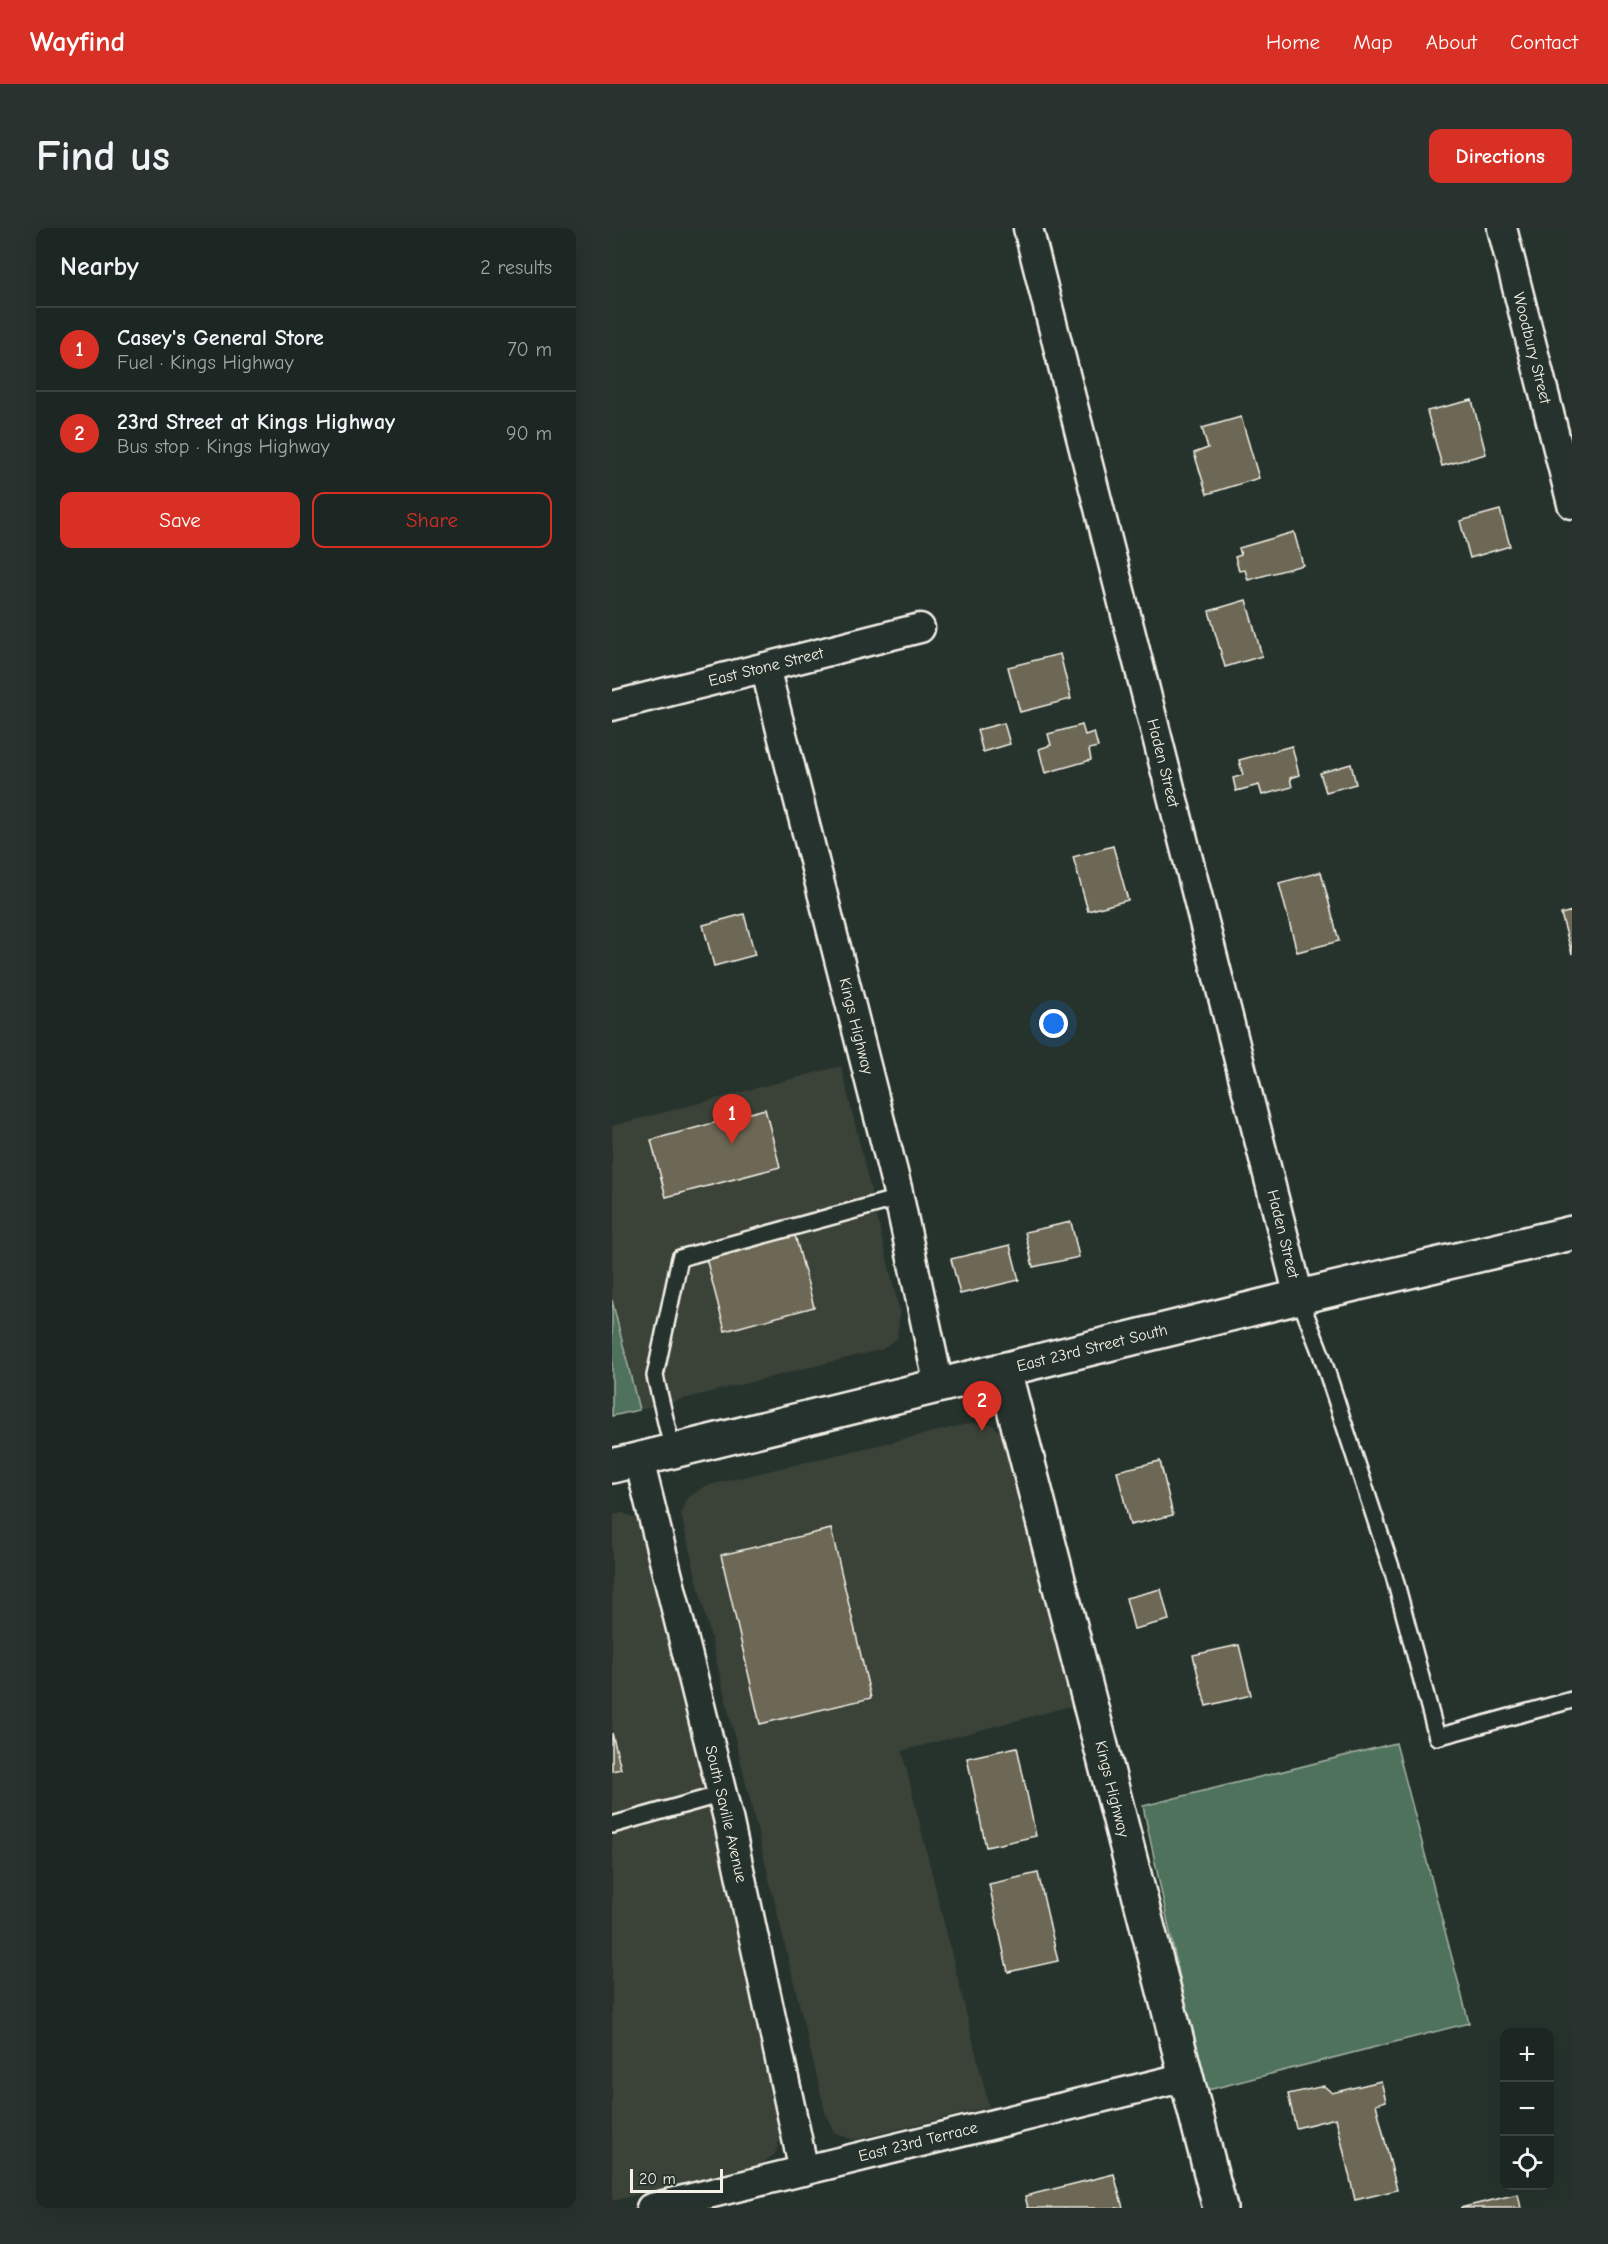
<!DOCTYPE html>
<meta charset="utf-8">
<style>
:root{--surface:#1c2622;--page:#29322f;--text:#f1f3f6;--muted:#a0a5a5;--line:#3a4340;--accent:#d93025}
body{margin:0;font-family:"Comic Neue",sans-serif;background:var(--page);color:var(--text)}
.controls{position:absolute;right:18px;bottom:18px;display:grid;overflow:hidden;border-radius:12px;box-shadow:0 6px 24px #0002}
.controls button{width:54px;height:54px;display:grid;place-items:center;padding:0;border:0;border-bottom:2px solid var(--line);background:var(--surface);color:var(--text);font:30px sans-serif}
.scale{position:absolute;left:18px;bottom:15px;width:93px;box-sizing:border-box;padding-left:6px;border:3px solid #f4f1e8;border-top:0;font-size:16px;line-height:21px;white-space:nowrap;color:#f4f1e8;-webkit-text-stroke:4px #26332d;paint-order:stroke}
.you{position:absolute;left:442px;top:796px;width:21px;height:21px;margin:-15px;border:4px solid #fff;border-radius:50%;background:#1a73e8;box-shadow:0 0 0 9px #1a73e833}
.badge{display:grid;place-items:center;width:39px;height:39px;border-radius:50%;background:var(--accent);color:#fff;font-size:20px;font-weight:700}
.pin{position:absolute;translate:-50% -50px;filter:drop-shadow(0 2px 3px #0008)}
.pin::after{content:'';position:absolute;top:32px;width:21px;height:18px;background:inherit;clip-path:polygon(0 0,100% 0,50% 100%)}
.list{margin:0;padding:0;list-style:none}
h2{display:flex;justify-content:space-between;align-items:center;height:78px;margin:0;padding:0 24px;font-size:26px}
h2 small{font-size:20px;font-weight:400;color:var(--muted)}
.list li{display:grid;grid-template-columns:39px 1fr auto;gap:18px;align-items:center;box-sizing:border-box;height:84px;padding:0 24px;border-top:2px solid var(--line)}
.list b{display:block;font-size:22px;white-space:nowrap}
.list p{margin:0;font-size:20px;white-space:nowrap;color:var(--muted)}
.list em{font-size:20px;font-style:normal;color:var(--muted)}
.actions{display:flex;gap:12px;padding:18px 24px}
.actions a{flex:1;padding:14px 0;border:2px solid var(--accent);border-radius:12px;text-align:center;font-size:21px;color:var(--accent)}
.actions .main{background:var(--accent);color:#fff}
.icon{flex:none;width:33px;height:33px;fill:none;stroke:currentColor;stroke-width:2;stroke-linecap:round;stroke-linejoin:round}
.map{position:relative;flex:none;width:960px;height:1980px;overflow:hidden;border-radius:12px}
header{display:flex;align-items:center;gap:36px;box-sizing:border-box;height:84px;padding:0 30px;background:var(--accent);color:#fff}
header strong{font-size:28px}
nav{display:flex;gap:33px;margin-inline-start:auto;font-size:21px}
.intro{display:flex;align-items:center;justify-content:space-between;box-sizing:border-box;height:144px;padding:0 36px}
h1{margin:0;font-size:42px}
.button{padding:15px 27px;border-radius:12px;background:var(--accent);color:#fff;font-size:21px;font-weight:700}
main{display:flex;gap:36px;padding:0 36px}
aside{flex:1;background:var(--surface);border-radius:12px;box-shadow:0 6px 24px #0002}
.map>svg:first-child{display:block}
.built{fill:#3b4339}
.green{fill:#50725d;stroke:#a2b2a2;stroke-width:1.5}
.building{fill:#6c6855;stroke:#f4f1e8;stroke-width:1.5}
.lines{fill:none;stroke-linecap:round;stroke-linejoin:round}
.service-casing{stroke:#f4f1e8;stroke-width:20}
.minor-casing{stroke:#f4f1e8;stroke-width:33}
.tertiary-casing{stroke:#f4f1e8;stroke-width:38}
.primary-casing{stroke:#f4f1e8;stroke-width:38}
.service{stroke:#26332d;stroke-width:15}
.minor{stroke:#26332d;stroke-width:28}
.tertiary{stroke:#26332d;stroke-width:33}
.primary{stroke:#26332d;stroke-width:33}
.labels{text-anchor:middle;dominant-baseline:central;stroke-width:5;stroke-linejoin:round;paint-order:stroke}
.street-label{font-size:16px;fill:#f4f1e8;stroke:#26332d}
</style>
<header>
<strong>Wayfind</strong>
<nav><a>Home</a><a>Map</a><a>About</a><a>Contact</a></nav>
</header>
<div class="intro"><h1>Find us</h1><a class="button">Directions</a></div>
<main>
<aside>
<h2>Nearby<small>2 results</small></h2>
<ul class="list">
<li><span class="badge">1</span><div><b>Casey's General Store</b><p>Fuel · Kings Highway</p></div><em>70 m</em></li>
<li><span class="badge">2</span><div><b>23rd Street at Kings Highway</b><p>Bus stop · Kings Highway</p></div><em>90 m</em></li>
</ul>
<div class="actions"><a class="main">Save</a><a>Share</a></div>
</aside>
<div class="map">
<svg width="960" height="1980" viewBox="0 0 960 1980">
<rect width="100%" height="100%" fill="#26332d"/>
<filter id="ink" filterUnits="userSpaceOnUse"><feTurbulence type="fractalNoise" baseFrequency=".0167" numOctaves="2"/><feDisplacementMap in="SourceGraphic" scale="12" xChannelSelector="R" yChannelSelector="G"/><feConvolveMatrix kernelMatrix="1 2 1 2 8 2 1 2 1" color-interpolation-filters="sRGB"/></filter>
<g filter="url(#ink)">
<!-- built -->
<path class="built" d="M229,838l59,247 -3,25 -14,11 -244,61 -27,-110v-174z
M360,1195l19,1 17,14 66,267 -172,46 87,356 -136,33 -19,-8 -8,-17 -145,-601 5,-15 19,-13z
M10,1285l14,5 9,21 82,331 54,266 -6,18 -16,11 -147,36v-686z"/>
<!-- green -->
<path class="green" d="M0,1072l27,110 -27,6z
M784,1515l73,280 -265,68 -61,-285z"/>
<!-- building -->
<path class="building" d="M860,172l14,54 -44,12 -15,-55z
M629,189l18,61 -52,16 -13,-41 14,-5 -6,-20z
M888,282l10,36 -40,12 -10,-37z
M682,304l9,33 -55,15 -3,-10 -6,1 -4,-14 6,-2 -2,-7z
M634,372l16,56 -37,11 -16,-56z
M448,426l11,45 -51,13 -12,-45z
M392,495l6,21 -27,8 -6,-22z
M470,497l3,10 9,-3 4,15 -9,2 2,11 -46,13 -6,-24 12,-4 -3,-11z
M680,518l7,29 -9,3 2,9 -30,8 -3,-10 -23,6 -3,-13 10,-3 -4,-15z
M739,536l5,20 -30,8 -6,-19z
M501,618l15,54 -40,11 -15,-54z
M709,644l18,69 -42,11 -18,-69z
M960,683v43l-11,-40z
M132,686l11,41 -41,11 -11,-41z
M153,881l15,58 -114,30 -15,-57z
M459,994l8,35 -46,10 -8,-35z
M183,1007l19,72 -89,24 -19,-73z
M398,1017l9,35 -59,14 -9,-35z
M548,1233l13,54 -43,10 -13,-54z
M219,1301l40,169 -111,26 -39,-169z
M549,1361l8,31 -35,9 -8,-31z
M627,1417l12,50 -45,11 -13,-51z
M0,1505l9,36 -9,2z
M405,1519l19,89 -50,11 -19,-89z
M426,1645l20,88 -50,11 -19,-88z
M769,1853l5,20 -10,3 21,86 -42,10 -19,-82 -40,10 -8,-34 36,-8 8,7z
M502,1946l9,34h-95l-3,-12z
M906,1966l3,14h-61z"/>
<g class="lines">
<defs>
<path id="service" d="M687,1069l22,57 73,222 43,161 135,-37
M61,1224l-18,-76 25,-118 219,-60
M0,1597l110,-31"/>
<path id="minor" d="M416,0l271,1069
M890,0l70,276
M153,439l132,521 42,198
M0,478l308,-78
M27,1232l89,358 76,353
M39,1980l535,-131"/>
<path id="tertiary" d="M392,1142l216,838"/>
<path id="primary" d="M0,1238l687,-169 273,-64"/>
</defs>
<!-- service casing -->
<use href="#service" class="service-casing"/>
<!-- minor casing -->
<use href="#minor" class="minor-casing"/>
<!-- tertiary casing -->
<use href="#tertiary" class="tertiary-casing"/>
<!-- primary casing -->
<use href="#primary" class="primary-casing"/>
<!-- service -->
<use href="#service" class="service"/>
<!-- minor -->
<use href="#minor" class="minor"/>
<!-- tertiary -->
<use href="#tertiary" class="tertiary"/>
<!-- primary -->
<use href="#primary" class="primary"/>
</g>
</g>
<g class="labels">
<!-- street labels -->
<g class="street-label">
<text transform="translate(920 120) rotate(76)">Woodbury Street</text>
<text transform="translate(154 439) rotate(-14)">East Stone Street</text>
<text transform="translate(551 535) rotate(76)">Haden Street</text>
<text transform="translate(244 798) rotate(76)">Kings Highway</text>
<text transform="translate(671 1006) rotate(76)">Haden Street</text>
<text transform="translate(480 1120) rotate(-14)">East 23rd Street South</text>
<text transform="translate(500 1561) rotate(76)">Kings Highway</text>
<text transform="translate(114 1586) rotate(77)">South Saville Avenue</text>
<text transform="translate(306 1914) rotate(-14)">East 23rd Terrace</text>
</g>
</g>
</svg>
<div class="controls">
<button>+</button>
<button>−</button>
<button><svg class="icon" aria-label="locate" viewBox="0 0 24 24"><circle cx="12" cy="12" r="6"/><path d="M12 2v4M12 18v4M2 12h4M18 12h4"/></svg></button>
</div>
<div class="scale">20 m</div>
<div class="you"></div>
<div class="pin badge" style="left:120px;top:916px">1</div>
<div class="pin badge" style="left:370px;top:1203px">2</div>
</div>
</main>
